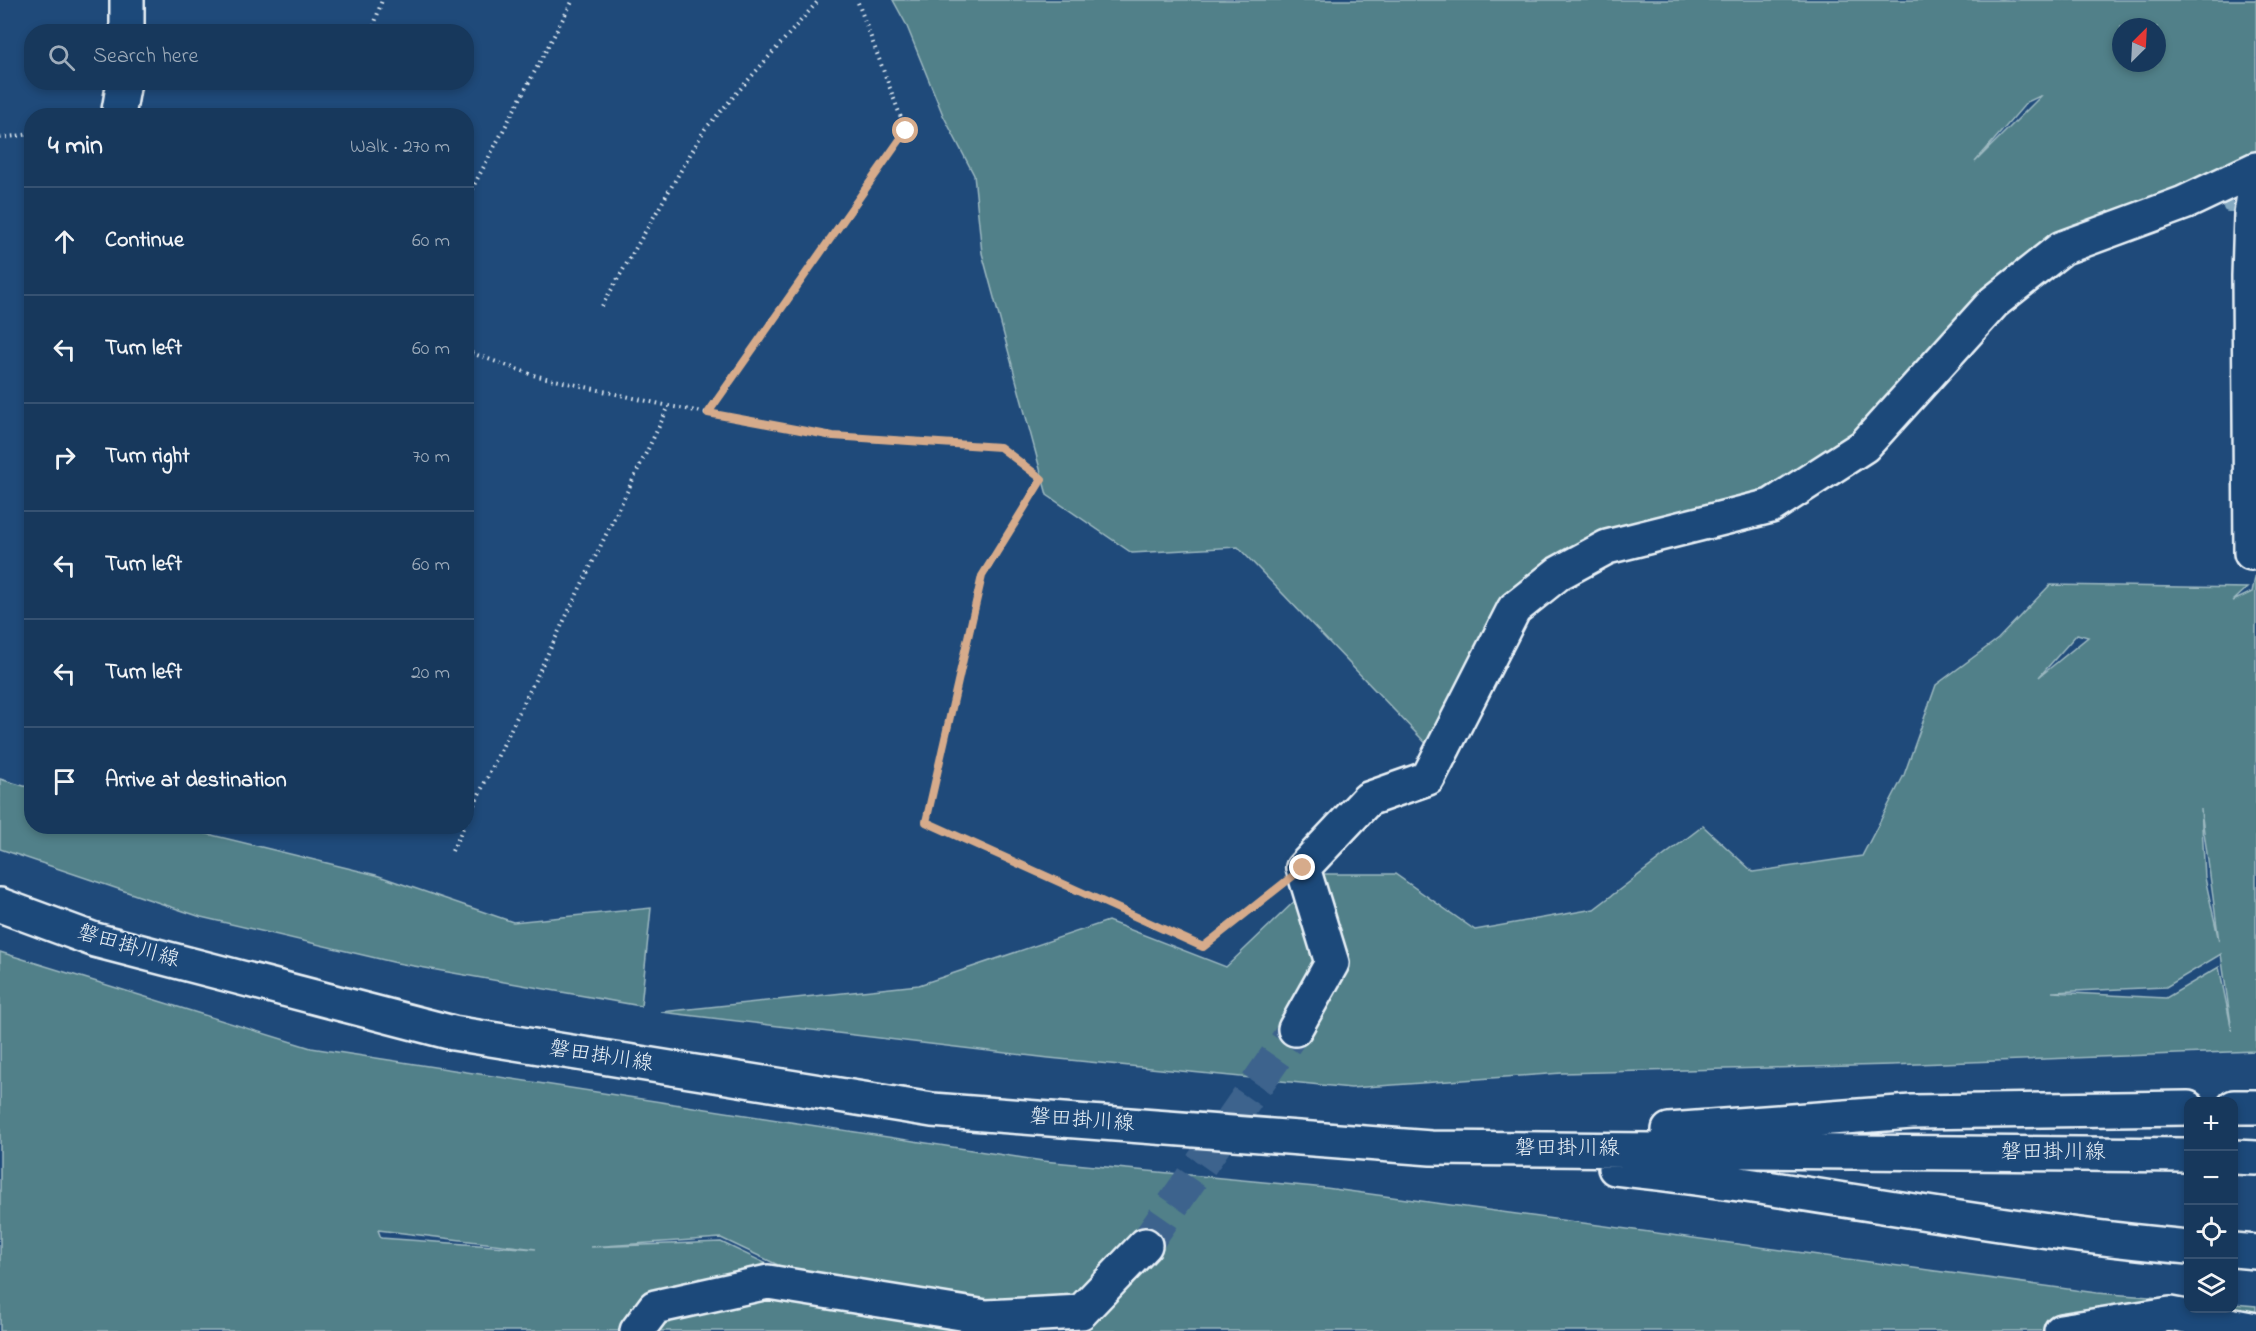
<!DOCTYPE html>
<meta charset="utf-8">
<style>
:root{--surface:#17385c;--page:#244365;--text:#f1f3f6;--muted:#9eacbb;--line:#365272}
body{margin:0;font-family:"Indie Flower","Klee One",sans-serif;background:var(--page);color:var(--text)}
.controls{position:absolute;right:18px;bottom:18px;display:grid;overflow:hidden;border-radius:12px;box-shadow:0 3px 9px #0003}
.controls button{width:54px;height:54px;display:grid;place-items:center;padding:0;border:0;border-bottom:2px solid var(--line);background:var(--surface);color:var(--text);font:30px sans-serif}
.compass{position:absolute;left:2112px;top:18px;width:54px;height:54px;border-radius:50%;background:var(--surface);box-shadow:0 3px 9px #0003;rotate:24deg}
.stop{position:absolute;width:18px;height:18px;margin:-14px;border:4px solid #d6ab8b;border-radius:50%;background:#fff}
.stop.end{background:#d6ab8b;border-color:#fff;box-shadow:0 2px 6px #0008}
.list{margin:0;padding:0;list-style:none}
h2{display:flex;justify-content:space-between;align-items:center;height:78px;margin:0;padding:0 24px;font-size:26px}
h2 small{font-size:20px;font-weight:400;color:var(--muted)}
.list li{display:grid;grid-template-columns:39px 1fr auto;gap:18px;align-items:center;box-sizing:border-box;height:108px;padding:0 24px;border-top:2px solid var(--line)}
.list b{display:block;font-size:22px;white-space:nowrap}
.list em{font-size:20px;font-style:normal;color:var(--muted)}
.icon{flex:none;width:33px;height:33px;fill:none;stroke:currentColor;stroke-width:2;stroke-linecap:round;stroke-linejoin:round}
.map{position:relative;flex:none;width:2256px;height:1331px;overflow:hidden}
.search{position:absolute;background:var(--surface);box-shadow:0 3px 9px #0003;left:24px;top:24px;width:450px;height:66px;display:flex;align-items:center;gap:15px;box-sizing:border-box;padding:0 21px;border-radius:24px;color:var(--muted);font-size:22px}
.panel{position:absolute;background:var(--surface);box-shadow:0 3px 9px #0003;left:24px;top:108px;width:450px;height:726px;border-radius:24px}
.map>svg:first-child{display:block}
.green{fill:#518089;stroke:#9cb8c0;stroke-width:1.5;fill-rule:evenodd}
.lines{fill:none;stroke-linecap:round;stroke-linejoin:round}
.stream{stroke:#83a8c0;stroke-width:10}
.minor-tunnel{stroke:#3d638d;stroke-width:33;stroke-dasharray:33 16;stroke-linecap:butt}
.minor-casing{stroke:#e8f1f8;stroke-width:38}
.major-casing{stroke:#e8f1f8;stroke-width:38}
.path{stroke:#e8f1f8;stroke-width:4;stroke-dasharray:1.5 4.5;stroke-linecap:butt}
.minor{stroke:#1f4a7a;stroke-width:33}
.major{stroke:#1f4a7a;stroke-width:33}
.route{stroke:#d6ab8b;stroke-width:8}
.labels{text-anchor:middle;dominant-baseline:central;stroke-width:4.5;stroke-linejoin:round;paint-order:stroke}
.street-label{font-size:21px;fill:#e8f1f8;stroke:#1f4a7a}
</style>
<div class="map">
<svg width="2256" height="1331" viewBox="0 0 2256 1331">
<rect width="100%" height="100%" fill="#1f4a7a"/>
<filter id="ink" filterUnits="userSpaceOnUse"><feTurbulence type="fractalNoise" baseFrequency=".0167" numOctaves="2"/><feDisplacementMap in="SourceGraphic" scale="12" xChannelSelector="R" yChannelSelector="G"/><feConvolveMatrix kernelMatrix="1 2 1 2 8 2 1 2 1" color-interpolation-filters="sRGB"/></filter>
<g filter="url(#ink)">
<!-- green -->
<path class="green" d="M893,0h1363v155l-194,93 -283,254 -172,45 -92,62 -76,148 -201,-210 -106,6 -85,-58 -65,-242 -8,-78 -31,-60 -37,-91zM2121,27h36v36h-36zM2040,96h1l-66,66 52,-60z
M2256,573v478l-365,14 -329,8 -211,15 -302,-30 -388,-46 258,-27 189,-64 118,46 97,-93h72l80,56 119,-21 109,-83 50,46 109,-16 42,-81 32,-90 62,-46 52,-54 197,3 -14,13 19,-9zM2077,634l11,3 -49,40zM2201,809v1l18,131 -14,-63zM2221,954l11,77 -13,-64 -53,31 -114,-6 114,-5z
M0,779l31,9 1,38 147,1 197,48 137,47 138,-14 -10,98 -244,-43 -196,-46 -201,-68z
M0,952l311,96 732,113 283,27 771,105 91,7v8h46v-4l22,2v25h-2256zM378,1230l158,19 -155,-11zM721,1238l108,51 -8,1 -100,-48 -131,5z"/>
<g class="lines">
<!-- stream -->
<path class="stream" d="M2228,207h20"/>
<!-- minor-tunnel -->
<path class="minor-tunnel" d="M1145,1245l150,-216"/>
<defs>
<path id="minor" d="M127,0v32
M118,116l6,-34
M2251,553l-2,-277 2,-62 5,-32
M1295,1029l37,-66 -29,-95 65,-69 60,-21 86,-169 45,-36 48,-26 164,-41 93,-60 130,-144 68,-54 122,-45 72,-34
M637,1331l18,-24 113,-25 218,35 95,-5 64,-67
M2061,1331l109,-17 86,16"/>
<path id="major" d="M0,905l95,35 358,93 479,77 499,38 757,7
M2234,1107h22
M1669,1130l243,-18 276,-4
M2234,1157l22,1
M1615,1168c192,21 381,62 573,79
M2234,1250l22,2"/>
</defs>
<!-- minor casing -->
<use href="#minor" class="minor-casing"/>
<!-- major casing -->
<use href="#major" class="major-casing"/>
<!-- path -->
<path class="path" d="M372,32l10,-32
M355,84v-2
M0,138l32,-4
M466,200l107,-200
M602,306l103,-177 114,-129
M466,351l67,24 136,31 164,30 167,11 42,32 -60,97 -56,246 277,125 71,-56
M708,413l198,-282 -49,-131
M466,821l203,-415
M452,851l12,-25"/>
<!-- minor -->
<use href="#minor" class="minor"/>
<!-- major -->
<use href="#major" class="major"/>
</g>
</g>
<g class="lines" filter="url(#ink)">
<!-- route -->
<path class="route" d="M906,131l-198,282 125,23 167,11 42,32 -60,97 -56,246 277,125 100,-79"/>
</g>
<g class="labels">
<!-- street labels -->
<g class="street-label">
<text transform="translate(128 947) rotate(16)">磐田掛川線</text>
<text transform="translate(601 1057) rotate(9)">磐田掛川線</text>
<text transform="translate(1082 1121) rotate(4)">磐田掛川線</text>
<text x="1567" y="1149">磐田掛川線</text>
<text x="2053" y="1153">磐田掛川線</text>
</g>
</g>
</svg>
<div class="controls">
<button>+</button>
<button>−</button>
<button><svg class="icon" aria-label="locate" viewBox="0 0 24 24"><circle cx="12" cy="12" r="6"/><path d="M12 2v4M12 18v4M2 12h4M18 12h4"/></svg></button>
<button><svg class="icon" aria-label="layers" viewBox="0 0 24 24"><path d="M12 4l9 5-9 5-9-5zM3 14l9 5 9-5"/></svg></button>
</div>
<svg class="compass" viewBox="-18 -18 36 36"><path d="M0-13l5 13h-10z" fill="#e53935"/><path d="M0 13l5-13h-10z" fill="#9eacbb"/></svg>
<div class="stop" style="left:906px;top:131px"></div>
<div class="stop end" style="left:1303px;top:868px"></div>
<div class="search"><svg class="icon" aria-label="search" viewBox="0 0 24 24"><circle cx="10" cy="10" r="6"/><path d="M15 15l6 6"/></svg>Search here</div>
<section class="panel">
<h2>4 min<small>Walk · 270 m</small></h2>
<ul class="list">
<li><svg class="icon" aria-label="ahead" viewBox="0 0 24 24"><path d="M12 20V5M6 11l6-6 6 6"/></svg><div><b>Continue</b></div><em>60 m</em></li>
<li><svg class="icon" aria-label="left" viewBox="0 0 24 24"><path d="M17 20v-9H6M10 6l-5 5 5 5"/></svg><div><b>Turn left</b></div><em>60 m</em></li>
<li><svg class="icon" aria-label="right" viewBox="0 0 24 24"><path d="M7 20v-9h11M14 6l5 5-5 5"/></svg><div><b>Turn right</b></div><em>70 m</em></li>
<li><svg class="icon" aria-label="left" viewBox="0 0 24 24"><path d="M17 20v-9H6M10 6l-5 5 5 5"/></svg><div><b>Turn left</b></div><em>60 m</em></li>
<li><svg class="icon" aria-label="left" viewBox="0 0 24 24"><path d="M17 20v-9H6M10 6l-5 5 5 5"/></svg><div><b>Turn left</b></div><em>20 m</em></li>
<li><svg class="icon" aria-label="arrive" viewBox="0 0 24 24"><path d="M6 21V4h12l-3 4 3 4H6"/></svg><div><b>Arrive at destination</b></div></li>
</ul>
</section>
</div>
